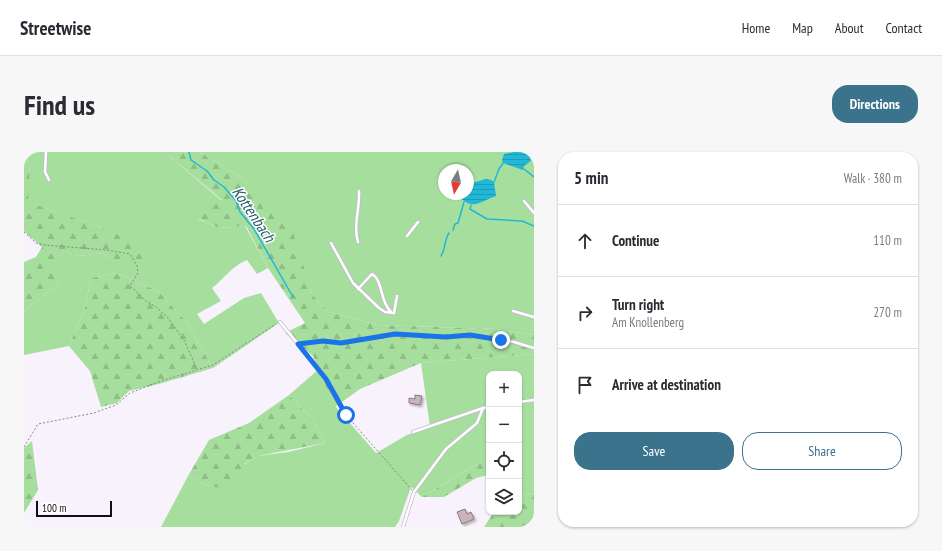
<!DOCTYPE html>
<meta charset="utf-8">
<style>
:root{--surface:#fff;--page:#f7f7f7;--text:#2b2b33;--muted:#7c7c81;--line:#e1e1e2;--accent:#3b738d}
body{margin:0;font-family:"PT Sans Narrow",sans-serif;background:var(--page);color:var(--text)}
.controls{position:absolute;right:12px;bottom:12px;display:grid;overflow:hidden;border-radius:8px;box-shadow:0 1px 3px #0004}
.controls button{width:36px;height:36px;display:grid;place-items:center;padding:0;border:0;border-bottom:1px solid var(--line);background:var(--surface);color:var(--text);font:20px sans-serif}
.compass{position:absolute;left:414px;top:12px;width:36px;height:36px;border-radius:50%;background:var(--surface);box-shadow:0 1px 3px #0004;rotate:189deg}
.scale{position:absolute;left:12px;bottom:10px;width:76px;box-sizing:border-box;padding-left:4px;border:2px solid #110e14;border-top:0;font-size:11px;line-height:14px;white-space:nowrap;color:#110e14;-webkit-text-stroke:3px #fff;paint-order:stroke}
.stop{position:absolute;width:12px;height:12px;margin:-9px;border:3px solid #1a73e8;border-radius:50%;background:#fff}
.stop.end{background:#1a73e8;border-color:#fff;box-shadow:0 1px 4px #0008}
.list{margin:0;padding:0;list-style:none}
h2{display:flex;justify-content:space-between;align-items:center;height:52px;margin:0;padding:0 16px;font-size:17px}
h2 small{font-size:13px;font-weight:400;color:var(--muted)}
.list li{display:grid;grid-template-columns:26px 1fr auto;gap:12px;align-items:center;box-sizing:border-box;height:72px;padding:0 16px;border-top:1px solid var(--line)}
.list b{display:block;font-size:15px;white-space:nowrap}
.list p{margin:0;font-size:13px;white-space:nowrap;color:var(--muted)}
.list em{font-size:13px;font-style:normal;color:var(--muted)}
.actions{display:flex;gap:8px;padding:12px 16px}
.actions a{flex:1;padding:9px 0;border:1px solid var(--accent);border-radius:16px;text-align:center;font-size:14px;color:var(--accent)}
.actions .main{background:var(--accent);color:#fff}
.icon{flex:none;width:22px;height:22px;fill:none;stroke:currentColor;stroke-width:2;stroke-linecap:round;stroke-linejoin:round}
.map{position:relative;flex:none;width:510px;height:375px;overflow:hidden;border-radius:16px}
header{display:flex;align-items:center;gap:24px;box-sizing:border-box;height:56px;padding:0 20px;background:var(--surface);border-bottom:1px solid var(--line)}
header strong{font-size:19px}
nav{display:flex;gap:22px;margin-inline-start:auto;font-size:14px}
.intro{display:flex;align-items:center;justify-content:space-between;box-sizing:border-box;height:96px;padding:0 24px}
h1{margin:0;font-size:28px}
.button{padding:10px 18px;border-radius:16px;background:var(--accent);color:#fff;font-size:14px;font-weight:700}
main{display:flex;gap:24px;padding:0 24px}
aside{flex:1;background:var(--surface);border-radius:16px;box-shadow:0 1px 3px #0004}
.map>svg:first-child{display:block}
.green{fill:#a6de9d;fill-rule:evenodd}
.forest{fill:url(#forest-firs)}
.water{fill:url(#water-rules)}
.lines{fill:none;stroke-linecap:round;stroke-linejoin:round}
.stream{stroke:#20b8d6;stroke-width:1.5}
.building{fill:#c9b4bb;stroke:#8c787e;filter:url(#shadow)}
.lane-casing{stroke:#c4bbcd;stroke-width:4}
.path{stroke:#88838c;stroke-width:1;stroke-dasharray:2 2;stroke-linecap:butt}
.lane{stroke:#fff;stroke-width:2.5}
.route{stroke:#1a73e8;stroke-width:5}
.labels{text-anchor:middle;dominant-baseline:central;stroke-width:3;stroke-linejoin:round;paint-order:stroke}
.water-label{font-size:16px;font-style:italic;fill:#245c69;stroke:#fff}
</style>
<header>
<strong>Streetwise</strong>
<nav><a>Home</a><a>Map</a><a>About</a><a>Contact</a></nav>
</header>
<div class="intro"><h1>Find us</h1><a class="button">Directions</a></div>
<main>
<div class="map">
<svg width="510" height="375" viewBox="0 0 510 375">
<defs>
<pattern id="forest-firs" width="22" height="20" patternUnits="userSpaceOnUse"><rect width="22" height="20" fill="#a6de9d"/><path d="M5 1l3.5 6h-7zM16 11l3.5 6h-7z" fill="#8ebd86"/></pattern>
<pattern id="water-rules" width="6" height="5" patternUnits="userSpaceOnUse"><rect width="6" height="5" fill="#20b8d6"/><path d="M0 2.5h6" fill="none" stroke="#1c9db7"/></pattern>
<filter id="shadow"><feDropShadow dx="2" dy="2" stdDeviation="1" flood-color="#0004"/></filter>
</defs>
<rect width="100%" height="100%" fill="#f8f2fd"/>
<!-- green -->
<path class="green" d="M0,0h141l57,49 -24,18 21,9 26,-2 23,42 -11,6 -10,-14c-15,6 -22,18 -35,28l9,13 -24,13 7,10 40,-26 17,-5 18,30 -66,45 -28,-48 -27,-29 -42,-18 -25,5 -6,30 -16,38 -45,9v-44l36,-28 -11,-11 15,-21 14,5 25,-3 9,7 -6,-31 -79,-27 3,-40 -6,-1z
M176,0h334v183l-38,-6 -118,-4 -50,-13 -16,-18 -8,-24 -54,-87zM420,18h24v24h-24z
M510,202v139l-15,4v-123h-30v90h-12l-55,33 -11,-10 -12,34 -4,6h-234l27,-51 21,10 49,-30 30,-4 37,-9 -13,-25 -23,-23 30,-26 17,38 40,46 31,-18 23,-8 -9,-64z"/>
<!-- forest -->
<path class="forest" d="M141,0h35l50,31 41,43 21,68 16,18 50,13 118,4 38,6v19l-113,9 -61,26 -25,18 -22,-51 -28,-23 20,-10 -37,-55 -22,-42 -27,2 -22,-10 25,-18z
M0,9l6,1 -2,40 78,27 46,22 -6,16 -34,-7 -9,-7 -25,3 -14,-5 -14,21 10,11 -36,28v-49l12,-5 6,-10 -18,-16z
M92,121l42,18 27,29 28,48 -54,16 -30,7 -12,12 -16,4 -11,-36 -21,-25 16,-38 6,-30z
M265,243l23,23 13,25 -67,13 -14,8 -1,12 -22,12 -12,-2 -21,-10 21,-36 40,-17z
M8,289l6,49 -14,23v-65z
M453,312h12v11l-13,3 -32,19h-22z
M510,341v34h-50l10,-15h25v-15z"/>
<!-- water -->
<path class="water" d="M490,0h14l3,9 -7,5 -1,4 -20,-7 -1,-3 2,-6z
M462,27l5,1 3,2 2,14c-17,6 -24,16 -39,-2h11v-10z"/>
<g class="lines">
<!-- stream -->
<path class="stream" d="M165,0l2,8 16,11 7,9 10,7 12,14 4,11 14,17 39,68
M500,17l10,8
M470,30l5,-13 4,-6
M447,53l-1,4 17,10 35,2 12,5
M429,78l2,-6 3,-1 6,-21
M417,104c5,-8 3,-16 8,-23"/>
</g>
<!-- building -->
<path class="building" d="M391,243l7,1 -2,9 -11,-2v-5l6,1z
M441,357l2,5 4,-2 3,7 -12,5 -5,-12z"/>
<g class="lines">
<defs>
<path id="lane" d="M22,0l-1,20 4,8
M500,49l10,12
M383,84l11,-14
M334,90c-5,-16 2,-34 1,-51
M307,91l22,40 26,25 6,4 9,1 3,-17
M334,137l14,-15c11,6 8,29 20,39
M489,159l21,6
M256,170l18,22 25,-3 18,2 54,-9 51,3 24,-2 44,7 20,6
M495,250l15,-2
M389,280l70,-24
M379,375l11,-35 32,-43 31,-26 6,-15 6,-1"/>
</defs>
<!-- lane casing -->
<use href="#lane" class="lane-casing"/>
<!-- path -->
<path class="path" d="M0,80l12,11 8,2 63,5 23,4 7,12 1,7 -8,13 16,15 10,6 12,11 16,22 13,29
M277,195l25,32 20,36 66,75
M0,295l14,-23 56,-11 22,-8 14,-12 31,-12 52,-16 63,-41"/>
<!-- lane -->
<use href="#lane" class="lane"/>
</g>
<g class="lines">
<!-- route -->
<path class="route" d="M322,263l-20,-36 -28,-35 25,-3 18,2 54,-9 51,3 24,-2 31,5"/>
</g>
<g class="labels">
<!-- water labels -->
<g class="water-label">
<text transform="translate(230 62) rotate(56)">Kottenbach</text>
</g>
</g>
</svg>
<div class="controls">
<button>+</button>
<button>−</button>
<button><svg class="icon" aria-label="locate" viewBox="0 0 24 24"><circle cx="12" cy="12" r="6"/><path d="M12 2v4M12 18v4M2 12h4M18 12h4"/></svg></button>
<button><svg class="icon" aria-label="layers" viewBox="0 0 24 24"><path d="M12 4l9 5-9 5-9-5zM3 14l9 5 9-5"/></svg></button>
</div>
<svg class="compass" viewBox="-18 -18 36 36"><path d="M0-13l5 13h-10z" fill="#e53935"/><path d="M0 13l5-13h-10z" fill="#7c7c81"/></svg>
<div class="scale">100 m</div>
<div class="stop" style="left:322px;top:263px"></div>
<div class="stop end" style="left:477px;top:188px"></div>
</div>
<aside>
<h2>5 min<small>Walk · 380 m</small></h2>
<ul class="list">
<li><svg class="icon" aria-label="ahead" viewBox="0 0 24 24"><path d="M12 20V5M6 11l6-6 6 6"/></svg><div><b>Continue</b></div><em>110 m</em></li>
<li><svg class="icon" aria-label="right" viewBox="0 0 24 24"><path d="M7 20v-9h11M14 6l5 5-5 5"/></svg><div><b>Turn right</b><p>Am Knollenberg</p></div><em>270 m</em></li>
<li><svg class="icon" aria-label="arrive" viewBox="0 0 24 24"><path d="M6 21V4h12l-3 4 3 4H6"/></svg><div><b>Arrive at destination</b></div></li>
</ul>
<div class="actions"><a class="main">Save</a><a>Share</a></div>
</aside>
</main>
